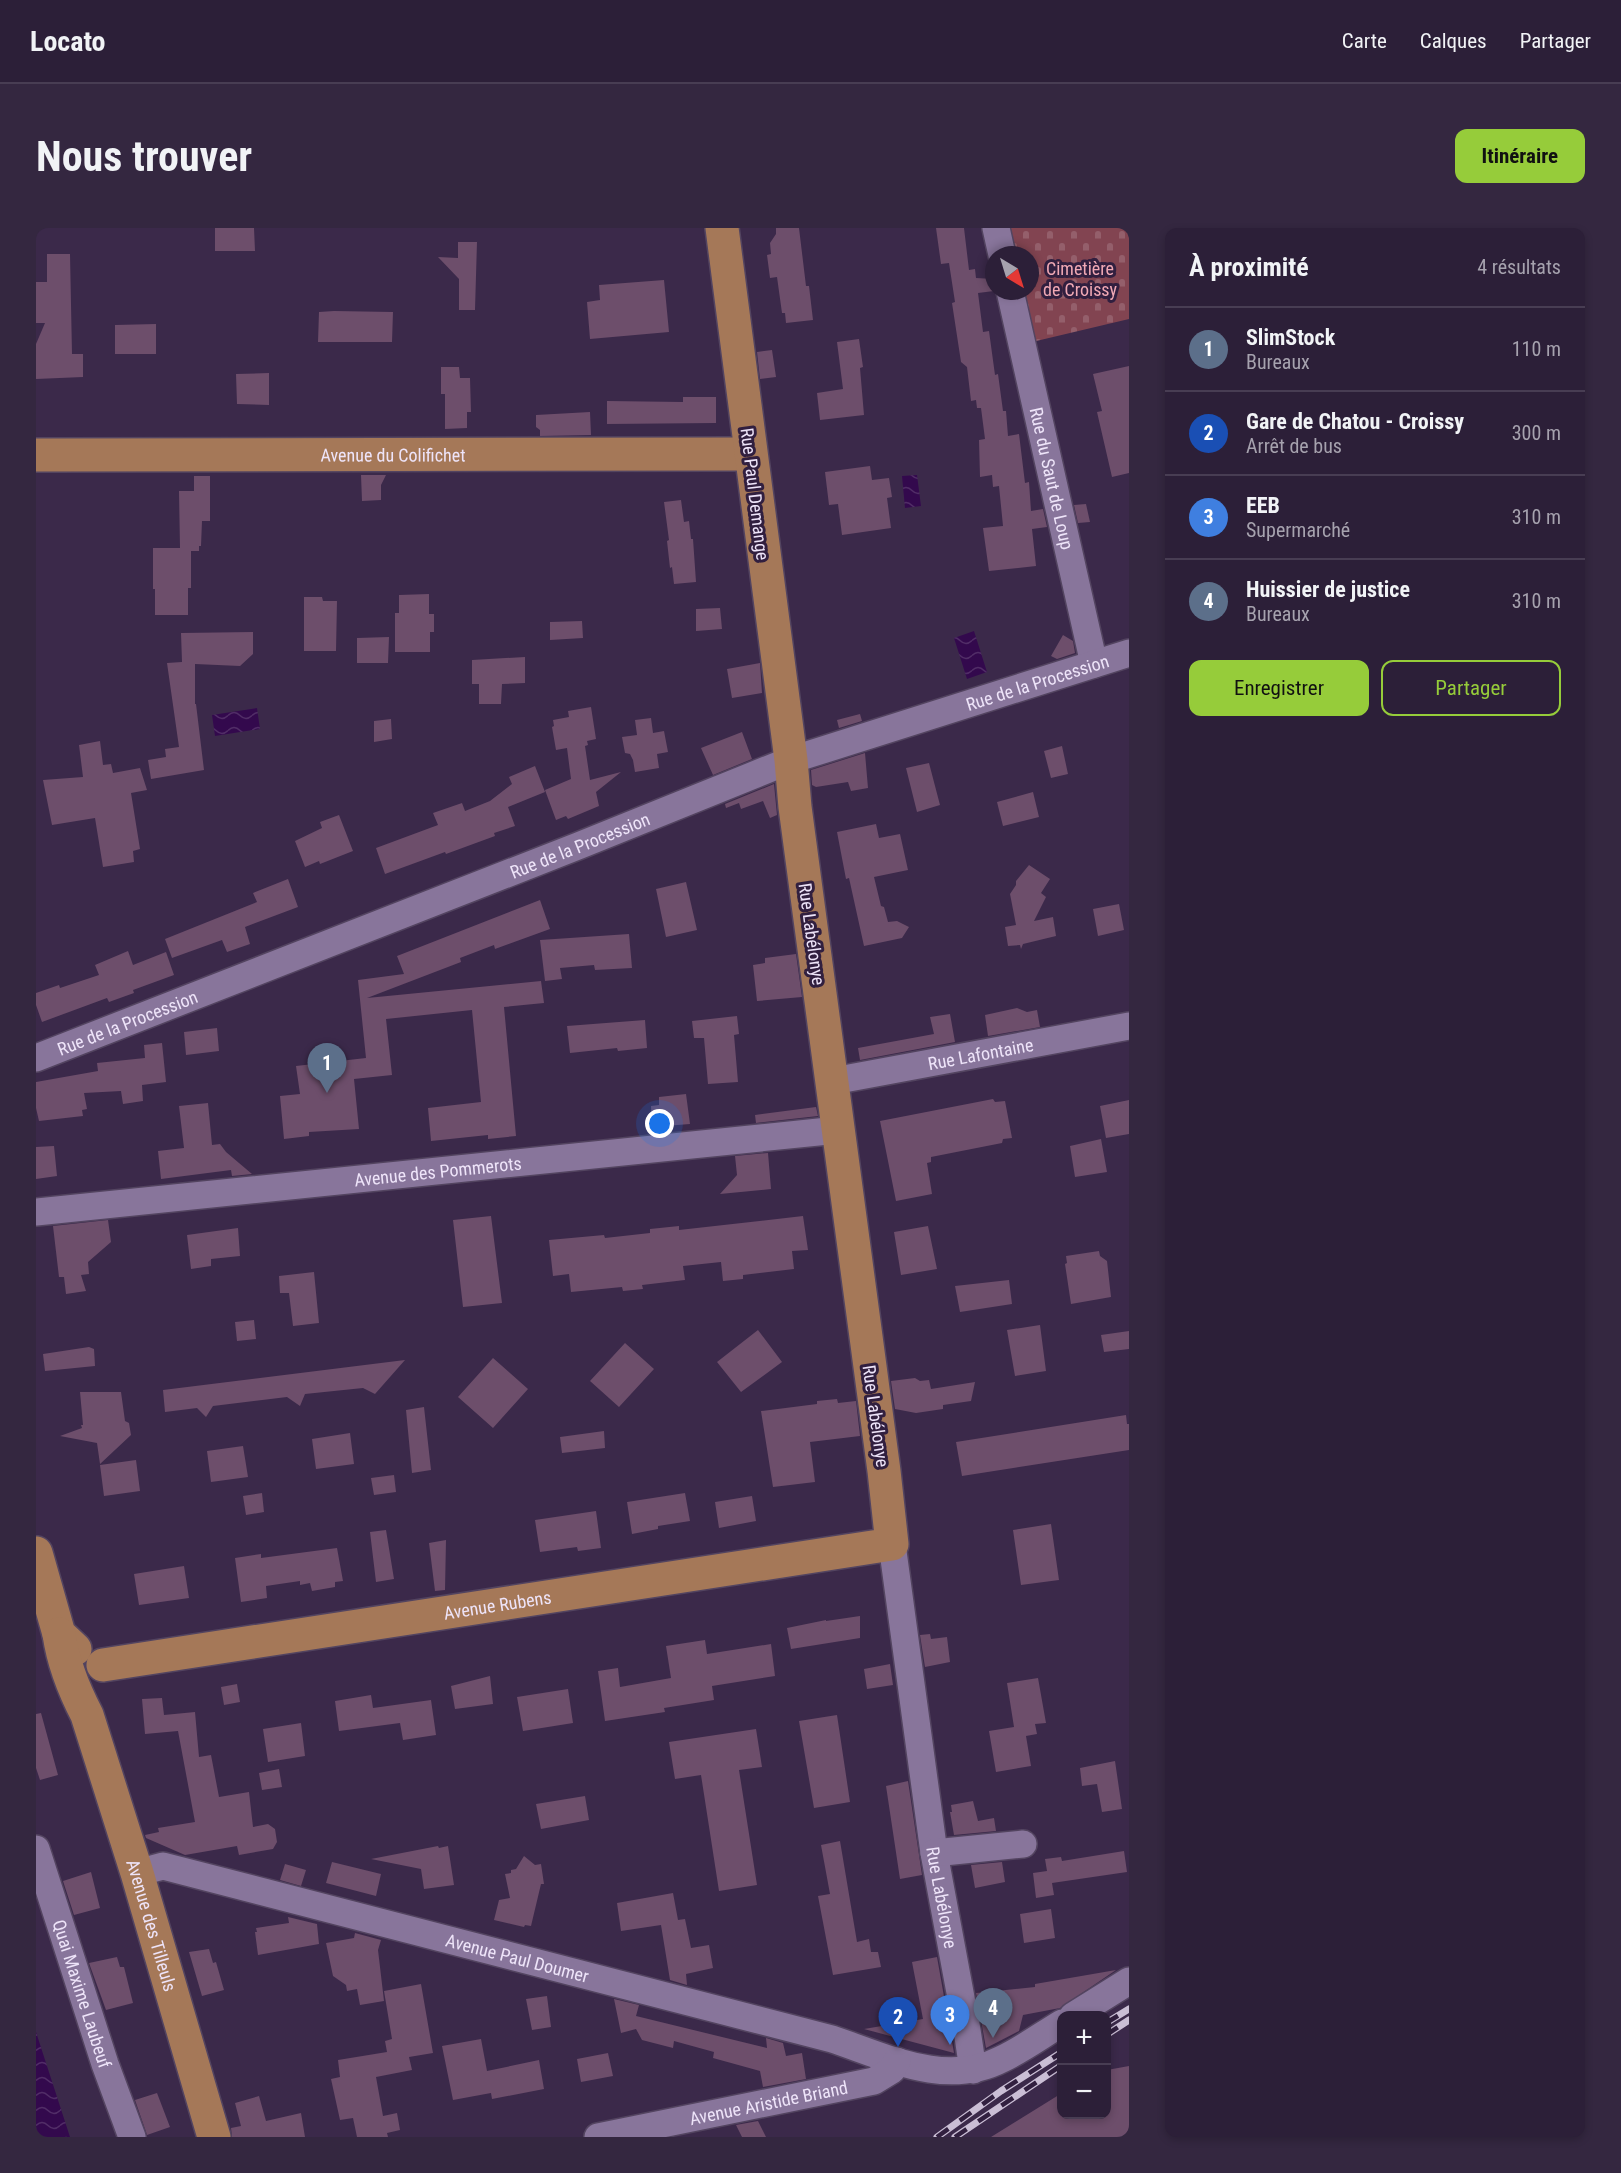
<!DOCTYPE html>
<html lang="fr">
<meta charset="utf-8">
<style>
:root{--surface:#2c1f38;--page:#342740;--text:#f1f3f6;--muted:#a6a2ae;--line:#483d53;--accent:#96cc3a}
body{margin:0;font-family:"Roboto Condensed",sans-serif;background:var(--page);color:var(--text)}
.controls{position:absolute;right:18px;bottom:18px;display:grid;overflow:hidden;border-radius:12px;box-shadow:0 3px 9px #0003}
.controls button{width:54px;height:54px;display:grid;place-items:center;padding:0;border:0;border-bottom:2px solid var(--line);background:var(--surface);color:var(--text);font:30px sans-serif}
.compass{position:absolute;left:949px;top:18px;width:54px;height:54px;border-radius:50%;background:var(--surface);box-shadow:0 3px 9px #0003;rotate:142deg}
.you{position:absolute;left:624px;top:896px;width:21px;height:21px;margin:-15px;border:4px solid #fff;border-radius:50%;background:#1a73e8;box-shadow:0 0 0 9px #1a73e833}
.badge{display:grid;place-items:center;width:39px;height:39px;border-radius:50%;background:var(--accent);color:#fff;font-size:20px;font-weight:700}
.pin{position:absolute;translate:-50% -50px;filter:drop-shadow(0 2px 3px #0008)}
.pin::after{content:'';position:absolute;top:32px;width:21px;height:18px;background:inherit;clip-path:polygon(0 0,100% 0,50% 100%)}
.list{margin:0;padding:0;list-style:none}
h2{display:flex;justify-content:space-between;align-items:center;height:78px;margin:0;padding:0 24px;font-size:26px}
h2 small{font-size:20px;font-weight:400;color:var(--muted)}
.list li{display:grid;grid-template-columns:39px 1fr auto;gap:18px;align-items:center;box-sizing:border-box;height:84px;padding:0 24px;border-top:2px solid var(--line)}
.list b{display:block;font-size:22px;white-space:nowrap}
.list p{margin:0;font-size:20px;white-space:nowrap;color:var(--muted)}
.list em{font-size:20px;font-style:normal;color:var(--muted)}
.actions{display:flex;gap:12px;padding:18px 24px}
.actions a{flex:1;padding:14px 0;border:2px solid var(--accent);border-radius:12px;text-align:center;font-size:21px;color:var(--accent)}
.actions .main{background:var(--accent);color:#111}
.map{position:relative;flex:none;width:1093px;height:1909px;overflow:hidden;border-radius:12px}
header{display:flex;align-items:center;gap:36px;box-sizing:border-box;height:84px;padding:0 30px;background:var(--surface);border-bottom:2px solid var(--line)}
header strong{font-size:28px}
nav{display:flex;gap:33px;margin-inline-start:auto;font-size:21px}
.intro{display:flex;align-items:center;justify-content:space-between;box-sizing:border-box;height:144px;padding:0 36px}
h1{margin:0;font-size:42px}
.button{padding:15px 27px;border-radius:12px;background:var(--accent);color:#111;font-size:21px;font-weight:700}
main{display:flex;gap:36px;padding:0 36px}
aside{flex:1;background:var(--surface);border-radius:12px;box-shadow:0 3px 9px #0003}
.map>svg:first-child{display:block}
.cemetery{fill:url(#cemetery-stones)}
.water{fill:url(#water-waves)}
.building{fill:#6d4e6b}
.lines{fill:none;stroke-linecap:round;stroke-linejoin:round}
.minor-casing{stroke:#534460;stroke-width:30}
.major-casing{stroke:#534460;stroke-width:36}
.minor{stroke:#88759b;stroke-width:27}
.major{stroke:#a57858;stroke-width:33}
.rail-casing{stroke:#cabed5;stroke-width:7}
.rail{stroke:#311f3f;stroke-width:4.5;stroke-dasharray:14;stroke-linecap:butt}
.labels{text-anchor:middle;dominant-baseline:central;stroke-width:6;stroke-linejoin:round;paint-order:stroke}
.park-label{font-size:18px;fill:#f1a9b5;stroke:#311f3f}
.street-label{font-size:18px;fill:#eee4f9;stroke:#311f3f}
</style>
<header>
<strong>Locato</strong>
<nav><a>Carte</a><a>Calques</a><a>Partager</a></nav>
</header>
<div class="intro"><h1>Nous trouver</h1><a class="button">Itinéraire</a></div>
<main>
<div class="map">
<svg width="1093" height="1909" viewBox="0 0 1093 1909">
<defs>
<pattern id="cemetery-stones" width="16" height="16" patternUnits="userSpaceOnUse" patternTransform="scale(1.5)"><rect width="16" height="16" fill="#824451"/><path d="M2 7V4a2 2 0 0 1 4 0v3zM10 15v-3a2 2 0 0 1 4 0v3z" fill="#945f6b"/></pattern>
<pattern id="water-waves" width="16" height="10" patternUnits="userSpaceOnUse" patternTransform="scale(1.5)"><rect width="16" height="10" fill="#33094d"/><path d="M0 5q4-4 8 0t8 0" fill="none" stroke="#512d67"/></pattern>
</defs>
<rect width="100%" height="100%" fill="#3b294a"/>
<!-- cemetery -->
<path class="cemetery" d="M970,0h123v91l-97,23 -11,-51h9v-36h-18z"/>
<!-- water -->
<path class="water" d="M881,247l4,31 -16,2 -3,-32z
M938,403l13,41 -20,7 -13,-41z
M221,480l3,21 -45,7 -3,-21z
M0,1804l34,105h-34z"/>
<!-- building -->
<path class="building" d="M179,0h39l1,23h-40z
M740,0h23l7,58h3l4,34 -27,3 -1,-10h-3l-5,-36 -7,1 -3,-23 4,-1 -1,-11 6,-9z
M900,0h28l5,42 6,-1 1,9 18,1v12l-16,2 5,39 6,-1 6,44 3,-1 5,37h3l2,25 11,-2 6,49 4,-1 2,29 12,-2 4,18 -15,2 4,37 -47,5 -6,-43 20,-2 -4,-40 -6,1 -1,-12 -12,2 -1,-37 6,-1 -4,-31h-4l-1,-8 -5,1 -4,-34 -6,-5 -9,-59 3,-1 -6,-39 -8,1z
M422,14h19l-2,68h-16v-31l-21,-22 20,1z
M11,26h23l2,100h11v23l-47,2v-35l9,-21h-9v-41h11z
M628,52l5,52 -79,7 -3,-37 13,-2 -1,-15z
M298,83l59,1 -1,30h-74l1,-30z
M120,96v30h-41v-29z
M823,111l4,28 -3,1 4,47 -44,5 -3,-27 26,-4 -6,-47z
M736,122l4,27 -16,2 -3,-27z
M1093,138v107l-17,4 -15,-65 5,-1 -9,-37z
M405,139h18l1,11h10l1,34h-4v16l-22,1v-35h-4z
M233,145v32l-32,-1 -1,-30z
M647,169h33v26l-109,1v-23l76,1z
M554,184l1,23 -51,1v-6l-4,-3v-12z
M834,238l2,14 17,-2 3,19 -5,1 4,30 -49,7 -4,-31 -9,1 -4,-33z
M325,247h25l-5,10v15l-19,1z
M158,248h16v45h-8l-1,25h-2v5h-8v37h-3v27h-33v-26h-2v-41h27l-1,-57h15z
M645,272l3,22 5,-1 2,18h2l3,43 -22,2 -2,-17 -2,1 -3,-27 2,-1 -5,-38z
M1050,276l4,18 -12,1 -4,-18z
M393,366v20h5v18h-4v20h-35v-39h4v-18z
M268,369h18l1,4h14l-1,50h-32z
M684,380l2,21 -26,2v-22z
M546,393l1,17 -33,2v-18z
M217,404v22l-13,12 -45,-2v40h1l8,66 -53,9 -3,-19 18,-3 -1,-8 14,-2 -12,-84 15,-1 -1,-29z
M1027,407l10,6 2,12 -18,6 -6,-3z
M353,409l-1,26h-31v-25z
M489,429v26l-23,1 -1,20h-22v-20h-7v-24z
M724,435l2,30 -30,5 -5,-29z
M555,479l5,32 -9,2 1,4 -3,1 5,34 31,-8 -25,20 3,14 -31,13 -2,-3 -10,4 -11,-30 26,-11 -4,-31 -11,2 -4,-23 2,-1 -1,-6 16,-3 -1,-6z
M824,486l2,7 -23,7 -2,-8z
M615,490l2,15 11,-2 4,21 -11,2 2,14 -24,4 -2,-12 -3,-6 -5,-1 -3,-16 15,-2 -2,-15z
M355,491l1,20 -18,3v-21z
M706,504l10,27 -39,16 -12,-27z
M64,513l3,24 8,-1 2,9 27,-5 7,22 -16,3 9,56 -7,2 1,11 -31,5 -8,-49 -43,7 -9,-45 40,-3 -4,-32z
M1026,518l6,28 -17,4 -7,-27z
M829,525l3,35 -17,3 -3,-9 -32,5 -4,-2 -1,-15z
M893,535l11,42 -23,7 -11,-44z
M499,538l10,26 -37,15 7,19 -21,7 1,3 -49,18 -1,-2 -60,22 -9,-26 62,-23 -5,-12 29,-10 3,8 25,-10 22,-17 -3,-7z
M738,556l3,31 -7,3 -7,-17 -22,8 -2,-6 -13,5 -1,-4z
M997,564l6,25 -36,9 -6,-24z
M303,587l14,36 -33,13 -1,-3 -14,6 -10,-26 27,-13 -2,-6z
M840,596l3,14 21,-4 8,36 -34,7 7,29 3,1 4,15 9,-1 12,6 -7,11 -38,8 -15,-68 -3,1 -9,-47z
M993,637l21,14 -9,14 5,4 -12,24 19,-4 3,19 -33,8 -2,5 -1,-4 -12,1 -3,-19 11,-2 -6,-31 6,-9v-4z
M252,651l10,28 -53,20 5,17 -23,8 -5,-12 -50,18 -7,-19 92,-37 -4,-9z
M650,654l11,48 -31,7 -10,-48z
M504,672l10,29 -55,20 -1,-4 -34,13 1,4 -94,36 174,-17 3,22 -40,4 12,129 -28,3v-4l-57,6 -3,-33 53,-6 -9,-92 -86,9 6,56 -38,4 5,50 -50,3v4l-25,3 -4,-43 20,-2 -4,-28 70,-8 -8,-78 46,-6 -7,-18z
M1083,676l5,26 -26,6 -5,-27z
M593,706l3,34 -37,2 -1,-5 -34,3 2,11 -17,2 -5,-41z
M92,723l5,14 33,-13 8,23 -41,15 1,3 -25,9 -2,-4 -65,24 -6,-17v-12l23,-8 1,3 39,-13 -4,-10z
M760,726l6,43 -45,4 -4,-36 12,-2v-5z
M981,780l10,4 10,-2 3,17 -52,9 -3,-21z
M914,786l5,28 -95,18 -2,-12 76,-14 -4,-17z
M701,788l2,18 -5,1 4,47 -30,2 -4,-46h-10l-2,-17z
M609,792l2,28 -29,3 -1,-3 -47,5 -3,-27z
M181,800l2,23 -33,4 -2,-23z
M126,815l4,39 -24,3 1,16 -20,3 -2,-13 -37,2 3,16 -5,1 1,6 -44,5 -3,-13v-26l62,-11 -1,-8 48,-5 -1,-13z
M650,866l4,30 -38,3 -1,-21 8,-1v-8z
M957,871l2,3 10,-1 7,37 -9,1 -1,4 -71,14v5l-4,1 5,31 -36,7 -16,-80z
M1093,872v34l-23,4 -6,-32z
M172,875l4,42 8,-1 6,8 26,22 -20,2 -1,-6 -70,9 -3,-28 26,-3 -5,-42z
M780,879l2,9 -62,7 -1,-8z
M1065,911l6,33 -32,5 -5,-31z
M18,918l3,30 -21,3v-32z
M732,925l3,36 -51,5 17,-19 -2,-19z
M455,988l11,87 -39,4 -10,-87z
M767,988l5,34 -16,1 2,18 -51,6v4l-20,2 -2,-19 -38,4 2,14 -43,5 1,4 -20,2 -1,-4 -51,5 -2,-18 -16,2 -4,-36 55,-5 1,3 45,-5v-4l29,-3v4z
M72,992l3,22 -23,20 1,12 -8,1 5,16 -20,3 -2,-17h-5l-6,-51z
M892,998l9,43 -36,6 -7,-43z
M202,1000l2,28 -29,3v7l-20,3 -4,-34z
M1063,1023l1,5 7,5 4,36 -40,7 -6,-40 2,-1 -1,-7z
M278,1044l5,51 -26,3 -4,-33h-9l-1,-17z
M973,1052l3,24 -52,8 -5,-26z
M218,1092l2,19 -19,2 -2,-19z
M1004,1097l6,46 -31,5 -8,-46z
M722,1102l24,32 -41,30 -24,-30z
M1093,1103v18l-25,3 -3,-17z
M589,1115l29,26 -35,38 -29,-26z
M53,1119l5,2 1,17 -50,5 -2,-17z
M457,1130l35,31 -35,39 -35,-31z
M369,1132l-30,34 -12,-6 -58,6 -5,12 -13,-9 -74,9 -7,11 -9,-9 -32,4 -2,-22z
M879,1150l5,3 9,-1 2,9 44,-7 -4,19 -28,4v4l-27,4 -21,-4 -4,-28z
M44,1164h41l4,29 4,2 2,12 -31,29 -3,-21 -37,-7 22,-8 -1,-3h2z
M801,1171l1,4 18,-2 4,35 -50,6 5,40 -42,5 -12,-76 56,-7v-3z
M388,1179l7,63 -19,3 -6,-63z
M1090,1187l1,9h2v26l-167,26 -6,-34z
M568,1203l1,17 -43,5 -2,-16z
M314,1205l4,31 -38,5 -4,-30z
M207,1218l5,31 -37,5 -4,-31z
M100,1232l4,31 -36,5 -4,-31z
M358,1247l2,17 -22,3 -3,-17z
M226,1265l2,19 -18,3 -3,-19z
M649,1265l5,28 -32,5v3l-26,5 -5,-32z
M716,1268l4,25 -37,7 -4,-26z
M560,1283l5,37 -23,3 -1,-4 -37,5 -5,-32z
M1015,1296l8,56 -38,5 -8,-55z
M350,1302l8,49 -18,3 -6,-50z
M410,1312l-1,50 -10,1 -6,-48z
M301,1320l6,33 -8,1v5l-23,4 -2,-8 -10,2v-4l-34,5 1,12 -26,4 -6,-44 26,-4v4z
M148,1338l5,32 -50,7 -5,-31z
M824,1388v22l-69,11 -4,-21 39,-8v1z
M894,1406l1,5 16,-2 3,25 -25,5 -5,-32z
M669,1412l2,14 64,-10 4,32 -63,10 2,14 -50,8 1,4 -60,9 -7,-50 20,-3 2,19 51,-9 -5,-32z
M854,1436l3,21 -26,4 -3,-20z
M454,1448l3,28 -38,5 -4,-23z
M1002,1450l8,45 -11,1 2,10 -11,2 5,30 -35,6 -7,-41 25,-4 -7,-44z
M201,1456l3,18 -16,3 -3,-18z
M532,1461l5,34 -50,8 -6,-34z
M335,1467l2,13 58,-8 5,35 -33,5 -3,-17 -61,8 -4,-30z
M126,1470l2,17 31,-3 4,45 12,-2 8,42 30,-5 4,35 15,-3 7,5 2,13 -4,7 -34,6 -2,-9 -52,9 -39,-17 -1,-3 14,-3 -1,-4 37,-6 -17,-91 -33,3 -3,-35z
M5,1485l17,62 -18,5 -4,-12v-54z
M801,1487l13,87 -36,6 -15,-87z
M265,1495l4,33 -37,6 -5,-33z
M720,1501l6,38 -23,3 18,115 -38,6 -18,-116 -26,4 -6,-37z
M1079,1533l7,48 -20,3 -5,-28 -15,2 -2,-18z
M243,1541l3,18 -20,3 -3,-17z
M872,1553l14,94 -22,4 -14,-93z
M549,1568l4,24 -48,9 -5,-25z
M937,1573l5,20 16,-3 2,13 -42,4 -4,-23h2l-1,-7z
M804,1613l17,101 12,-3 2,13h7l3,15 -48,8 -15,-79 12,-2 -9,-49z
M402,1618l1,2 9,-2 6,39 -30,4 -3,-20 -50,-10z
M1088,1623l3,21 -75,11 2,12 -18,3 -3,-25 14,-2 -2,-12 16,-2 1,4z
M488,1628l11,9 6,-1 3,20h-3l-10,42 -6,-1 -1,2 -30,-7 5,-20 11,-2 -5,-24 6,-1v-3l5,-1z
M296,1634l49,12 -5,22 -50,-13z
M966,1634l3,20 -30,6 -4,-23z
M249,1636l21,6 -5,16 -21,-6z
M55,1644l9,36 -26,7 -11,-34z
M637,1665l5,27 7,-1 6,29 18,-3 4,23 -27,6 1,11 -17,-5 -9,-55 -40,6 -4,-28z
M1015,1681l4,29 -31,5 -4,-29z
M252,1689l29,7 2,20 -61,11 -3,-23h2l-1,-4 33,-5z
M319,1705l26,7 -3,10 6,51 -24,4 -3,-16 -10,2 -1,-6 -13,-9 -7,-33 28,-5z
M173,1721l4,14 3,-1 8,28 -22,6 -13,-44z
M81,1729l3,10h4l9,36 -27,7 -17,-47z
M901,1729l17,96 -90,-24 59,-10 -11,-57z
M1080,1742l-56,38 -37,7 -4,16 -33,17 -10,-55 59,-6v-3z
M385,1756l12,69 -24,4 3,13 -36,7 7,39 14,-3 3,17 -13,3 1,4h-31l-4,-19 -13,2 -9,-41 9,-2 -2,-17 49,-8 -2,-11 7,-2 -8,-48z
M511,1768l4,31 -19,3 -6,-31z
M578,1771l25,6 -3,11 131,32 -1,-10 17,5 3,13 16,-3 4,26 -43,8 -3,-16 -47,-13 1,-6 -40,-11 -1,7 -31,-8 -6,-11 -15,4z
M445,1811l6,32 52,-11 5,29 -52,10 -1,-6 -38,7 -11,-54z
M572,1825l5,23 -32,6 -4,-23z
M1093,1838v71h-138l71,-44v22h45v-45z
M121,1865l13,34 -23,8 -12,-35z
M223,1868l7,25 35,-8 4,24h-73l-1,-9 10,-2 -6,-23z
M722,1893l8,16h-24l-6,-12z"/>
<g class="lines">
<defs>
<g id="minor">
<path d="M960,0l6,27"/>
<path id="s1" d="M974,63l84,373"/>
<path id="s2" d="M0,830l542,-212 213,-86 338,-107"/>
<path id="s3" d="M797,853l296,-55"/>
<path id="s4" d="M0,984l802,-82"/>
<path id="s5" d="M856,1316l42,309 33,177 6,40"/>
<path id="s6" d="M0,1621l69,215 27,73"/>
<path d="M898,1625l89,-9"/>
<path id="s7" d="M101,1645l26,-7 669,173c54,18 114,49 170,20 21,-10 40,-24 60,-36"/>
<path d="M1037,1788l56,-35"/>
<path id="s8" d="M562,1909l276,-56 18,-11 5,-9"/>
</g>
<g id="major">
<path id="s9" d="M0,227l714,-1"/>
<path d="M0,1325l23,81 16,15"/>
<path id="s10" d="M23,1406c4,28 15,56 28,81l50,158 77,264"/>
<path id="s11" d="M67,1437l789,-121 -8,-73 -89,-664 -4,-47 -69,-532"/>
</g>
</defs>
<!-- minor casing -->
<use href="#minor" class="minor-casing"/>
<!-- major casing -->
<use href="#major" class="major-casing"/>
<!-- minor -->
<use href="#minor" class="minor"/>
<!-- major -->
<use href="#major" class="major"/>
<defs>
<path id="rail" d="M1070,1795l23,-14
M1070,1807l23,-15
M901,1909l64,-46 61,-39
M919,1909l107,-72"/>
</defs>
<!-- rail casing -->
<use href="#rail" class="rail-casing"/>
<!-- rail -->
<use href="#rail" class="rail"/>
</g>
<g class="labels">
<!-- park labels -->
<g class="park-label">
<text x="1044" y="40">Cimetière<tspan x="1044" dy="21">de Croissy</tspan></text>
</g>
<!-- street labels -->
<g class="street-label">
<text stroke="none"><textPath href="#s9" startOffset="357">Avenue du Colifichet</textPath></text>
<text stroke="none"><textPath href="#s1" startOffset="192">Rue du Saut de Loup</textPath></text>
<text transform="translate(719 266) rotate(83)">Rue Paul Demange</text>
<text stroke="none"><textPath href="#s2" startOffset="1070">Rue de la Procession</textPath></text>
<text stroke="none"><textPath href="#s2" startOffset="584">Rue de la Procession</textPath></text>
<text transform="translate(776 706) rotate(82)">Rue Labélonye</text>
<text stroke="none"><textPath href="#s2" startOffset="98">Rue de la Procession</textPath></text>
<text stroke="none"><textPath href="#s3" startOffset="150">Rue Lafontaine</textPath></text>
<text stroke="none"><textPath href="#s4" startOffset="404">Avenue des Pommerots</textPath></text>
<text transform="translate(840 1188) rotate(82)">Rue Labélonye</text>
<text stroke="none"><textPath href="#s11" startOffset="399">Avenue Rubens</textPath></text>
<text stroke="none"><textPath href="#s5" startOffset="357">Rue Labélonye</textPath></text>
<text stroke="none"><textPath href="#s10" startOffset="306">Avenue des Tilleuls</textPath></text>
<text stroke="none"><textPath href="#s7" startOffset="393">Avenue Paul Doumer</textPath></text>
<text stroke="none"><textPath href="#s6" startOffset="152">Quai Maxime Laubeuf</textPath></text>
<text stroke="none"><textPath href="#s8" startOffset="174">Avenue Aristide Briand</textPath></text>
</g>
</g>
</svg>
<div class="controls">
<button>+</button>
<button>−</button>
</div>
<svg class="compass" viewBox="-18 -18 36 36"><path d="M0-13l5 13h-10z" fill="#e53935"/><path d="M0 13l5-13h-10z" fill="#a6a2ae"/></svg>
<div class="you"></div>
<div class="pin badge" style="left:291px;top:865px;background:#5c6f8a">1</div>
<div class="pin badge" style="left:862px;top:1819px;background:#1a4fb4">2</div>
<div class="pin badge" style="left:914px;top:1817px;background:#3f7fe0">3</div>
<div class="pin badge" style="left:957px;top:1810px;background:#5c6f8a">4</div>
</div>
<aside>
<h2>À proximité<small>4 résultats</small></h2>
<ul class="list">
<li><span class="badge" style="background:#5c6f8a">1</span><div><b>SlimStock</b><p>Bureaux</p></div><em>110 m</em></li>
<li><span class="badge" style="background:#1a4fb4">2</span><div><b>Gare de Chatou - Croissy</b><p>Arrêt de bus</p></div><em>300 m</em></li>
<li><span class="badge" style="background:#3f7fe0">3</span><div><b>EEB</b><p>Supermarché</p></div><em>310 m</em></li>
<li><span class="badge" style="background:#5c6f8a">4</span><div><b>Huissier de justice</b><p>Bureaux</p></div><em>310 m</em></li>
</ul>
<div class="actions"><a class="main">Enregistrer</a><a>Partager</a></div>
</aside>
</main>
